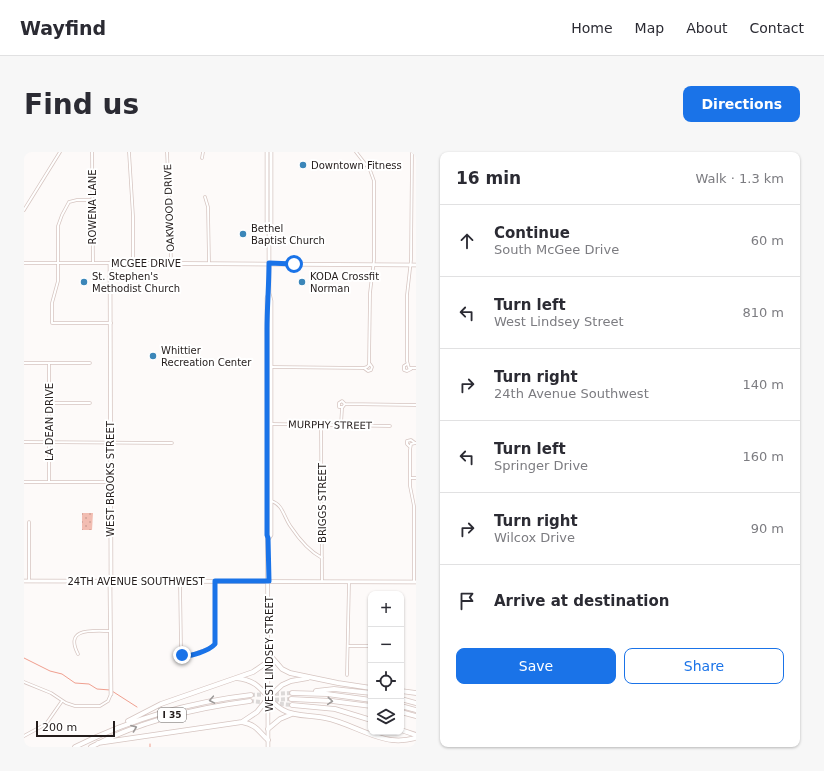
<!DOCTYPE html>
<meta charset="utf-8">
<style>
:root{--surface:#fff;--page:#f7f7f7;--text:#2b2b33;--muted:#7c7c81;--line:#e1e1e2;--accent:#1a73e8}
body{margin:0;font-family:"DejaVu Sans",sans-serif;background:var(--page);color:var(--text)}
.controls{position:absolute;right:12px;bottom:12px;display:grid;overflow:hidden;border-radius:8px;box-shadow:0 1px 3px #0004}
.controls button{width:36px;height:36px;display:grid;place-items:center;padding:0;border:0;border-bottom:1px solid var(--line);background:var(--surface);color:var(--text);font:20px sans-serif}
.scale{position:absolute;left:12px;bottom:10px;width:79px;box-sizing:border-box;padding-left:4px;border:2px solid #231c1b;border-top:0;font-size:11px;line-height:14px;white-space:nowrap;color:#231c1b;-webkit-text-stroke:3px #fff;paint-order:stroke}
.stop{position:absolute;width:12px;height:12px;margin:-9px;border:3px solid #1a73e8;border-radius:50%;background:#fff}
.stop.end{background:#1a73e8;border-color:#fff;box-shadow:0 1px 4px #0008}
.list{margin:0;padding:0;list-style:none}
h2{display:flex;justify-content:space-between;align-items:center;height:52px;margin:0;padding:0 16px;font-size:17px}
h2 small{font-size:13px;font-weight:400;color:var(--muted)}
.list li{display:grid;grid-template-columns:26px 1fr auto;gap:12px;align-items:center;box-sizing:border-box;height:72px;padding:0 16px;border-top:1px solid var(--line)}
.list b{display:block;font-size:15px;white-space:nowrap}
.list p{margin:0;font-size:13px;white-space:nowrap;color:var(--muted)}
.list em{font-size:13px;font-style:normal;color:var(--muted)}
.actions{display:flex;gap:8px;padding:12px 16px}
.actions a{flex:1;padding:9px 0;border:1px solid var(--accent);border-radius:8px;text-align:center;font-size:14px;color:var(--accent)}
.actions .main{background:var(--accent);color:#fff}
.icon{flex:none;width:22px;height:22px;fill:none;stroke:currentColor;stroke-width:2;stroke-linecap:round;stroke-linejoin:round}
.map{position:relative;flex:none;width:392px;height:595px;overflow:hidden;border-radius:8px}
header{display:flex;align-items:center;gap:24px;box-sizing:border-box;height:56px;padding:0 20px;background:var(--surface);border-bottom:1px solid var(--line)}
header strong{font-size:19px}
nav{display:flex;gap:22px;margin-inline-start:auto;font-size:14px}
.intro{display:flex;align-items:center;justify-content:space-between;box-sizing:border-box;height:96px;padding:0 24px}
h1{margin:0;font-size:28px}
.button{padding:10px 18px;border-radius:8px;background:var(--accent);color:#fff;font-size:14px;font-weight:700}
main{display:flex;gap:24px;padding:0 24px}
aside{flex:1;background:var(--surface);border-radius:8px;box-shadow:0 1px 3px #0004}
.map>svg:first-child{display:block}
.grass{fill:url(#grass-dots)}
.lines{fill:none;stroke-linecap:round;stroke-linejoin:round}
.stream{stroke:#ef9e8e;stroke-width:1}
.highway-tunnel{stroke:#dcd9d8;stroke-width:4;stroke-dasharray:4 2;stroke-linecap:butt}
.street-casing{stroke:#d6c5c1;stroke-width:3.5}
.secondary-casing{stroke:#d6c5c1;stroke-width:4.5}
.highway-casing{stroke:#d6c5c1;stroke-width:5.5}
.street{stroke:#fff;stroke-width:2}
.secondary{stroke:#fff;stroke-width:3}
.highway{stroke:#fff;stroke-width:4}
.oneway{stroke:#9c9998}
.route{stroke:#1a73e8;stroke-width:5}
.poi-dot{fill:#3b86b9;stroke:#fff;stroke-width:1.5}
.labels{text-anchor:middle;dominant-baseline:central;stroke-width:4;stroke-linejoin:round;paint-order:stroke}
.shield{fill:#fff;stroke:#65605f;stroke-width:1}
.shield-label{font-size:9px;font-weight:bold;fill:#231c1b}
.poi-label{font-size:10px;fill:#231c1b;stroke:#fff;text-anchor:start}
.street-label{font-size:10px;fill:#231c1b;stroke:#fff}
</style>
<header>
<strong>Wayfind</strong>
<nav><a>Home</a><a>Map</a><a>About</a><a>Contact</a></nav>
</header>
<div class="intro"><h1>Find us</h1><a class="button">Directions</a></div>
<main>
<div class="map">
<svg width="392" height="595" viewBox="0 0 392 595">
<defs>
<pattern id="grass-dots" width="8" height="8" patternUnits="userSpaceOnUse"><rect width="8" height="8" fill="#f2bdb2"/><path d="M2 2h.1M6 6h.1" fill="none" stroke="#cfa298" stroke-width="1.8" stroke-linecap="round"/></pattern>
</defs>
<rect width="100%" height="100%" fill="#fdfaf9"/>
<!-- grass -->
<path class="grass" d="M58,361h11l-1,17h-10z"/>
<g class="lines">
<!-- stream -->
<path class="stream" d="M0,506l26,13 12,3 13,9 14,1 8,5 13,1
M88,539l25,16
M126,592v3"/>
<!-- highway-tunnel -->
<path class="highway-tunnel" d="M227,543l41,-2
M245,548l22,-1
M226,549l42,4"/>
<defs>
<path id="street" d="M68,0l1,111
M105,0l4,64v47
M143,0l3,68 1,43
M388,0l-1,108 -4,35v66l2,7h7
M178,6l1,-6
M181,45l3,10 1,56
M68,48h-15l-8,2 -7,13 -4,11v55l-6,22v20h59
M0,58l36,-58
M0,111h86
M0,211h66
M25,211v119
M383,212l-3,2v4l3,1 4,-2
M247,215l93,1 3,-1 2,-2 1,-72 4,-33v-79l-4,-11 -14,-18
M340,216l4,3 3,-1 1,-3 -2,-3
M25,251h41
M318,255h-3v-4l3,-2 3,3
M247,272l119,2
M297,272l1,157
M317,273l1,-17 3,-4 71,1
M0,290l148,1
M386,295l-3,-3v-3l4,-1 4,3
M386,326h6
M0,330h86
M247,349c12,3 13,17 20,26 8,12 18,24 31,31
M5,370v59
M156,429l1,68v5l4,3 23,-8 7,-5v-62
M390,430v-76l-4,-20v-36l1,-6 5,-1
M324,494h23
M54,502c-14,-27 15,-23 32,-23
M323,523l2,-93
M0,530l27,11 15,10 9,3h25l8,-5 3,-7
M0,584l22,-12 16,-23"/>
<path id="secondary" d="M243,0v74l2,3v64l-2,5v31l1,418
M245,77l2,-2v-75
M245,386l2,-3v-234l-2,-8
M0,429l392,1
M87,542l-1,-107 1,-12 -1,-312 306,2"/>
<path id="highway" d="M245,502l13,15 8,4 48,10 33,5
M212,526c29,3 27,21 47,32 12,7 29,5 42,8 22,4 46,20 67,22 8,1 16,0 24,-2
M292,539l18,-2 37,4
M377,539l15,2
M268,541l35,1 44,6
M267,547l41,2 39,5
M377,547l15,4
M268,553l43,4 36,11
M377,554l15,4
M377,560l15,4
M104,569l33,-17 92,-32 16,-11
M218,570c15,3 16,9 26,18
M244,577l12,-10 12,-5
M377,578l15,5
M74,591l144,-21 15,-10 12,-15 13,-12 9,-4 17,-3
M51,595c56,-28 114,-45 176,-52
M67,595c49,-26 104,-39 159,-46"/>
</defs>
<!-- street casing -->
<use href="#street" class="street-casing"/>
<!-- secondary casing -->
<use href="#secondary" class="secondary-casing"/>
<!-- highway casing -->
<use href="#highway" class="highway-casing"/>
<!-- street -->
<use href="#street" class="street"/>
<!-- secondary -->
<use href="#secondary" class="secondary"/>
<!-- highway -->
<use href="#highway" class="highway"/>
</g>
<!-- one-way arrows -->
<defs><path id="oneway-chevron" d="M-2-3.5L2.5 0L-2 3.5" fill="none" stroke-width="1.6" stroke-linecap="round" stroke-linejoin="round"/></defs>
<g class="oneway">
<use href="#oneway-chevron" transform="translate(188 548) rotate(170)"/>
<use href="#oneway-chevron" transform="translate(306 549) rotate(5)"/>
<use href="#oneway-chevron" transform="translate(110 576) rotate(-21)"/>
</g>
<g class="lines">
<!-- route -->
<path class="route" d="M158,503c7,3 28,-5 33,-11v-63h54l-1,-43 -1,-3v-206c0,-22 2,-44 2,-66l25,1"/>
</g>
<!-- markers -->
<g class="poi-dot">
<circle cx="279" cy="13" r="4"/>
<circle cx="219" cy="82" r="4"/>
<circle cx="60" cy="130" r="4"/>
<circle cx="278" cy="130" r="4"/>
<circle cx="129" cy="204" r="4"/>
</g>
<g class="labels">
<!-- shield labels -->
<rect class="shield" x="134" y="556" width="28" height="14" rx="3"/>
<g class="shield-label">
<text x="148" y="563">I 35</text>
</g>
<!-- poi labels -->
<g class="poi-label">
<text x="287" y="13">Downtown Fitness</text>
<text x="227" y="76">Bethel<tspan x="227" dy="12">Baptist Church</tspan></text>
<text x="68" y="124">St. Stephen's<tspan x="68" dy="12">Methodist Church</tspan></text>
<text x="286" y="124">KODA Crossfit<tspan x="286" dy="12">Norman</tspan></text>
<text x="137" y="198">Whittier<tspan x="137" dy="12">Recreation Center</tspan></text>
</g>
<!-- street labels -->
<g class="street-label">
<text transform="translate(68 55) rotate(-90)">ROWENA LANE</text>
<text transform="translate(145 56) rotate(-92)">OAKWOOD DRIVE</text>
<text x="122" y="111">MCGEE DRIVE</text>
<text transform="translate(25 270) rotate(-90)">LA DEAN DRIVE</text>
<text transform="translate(306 273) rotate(1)">MURPHY STREET</text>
<text transform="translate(86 327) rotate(-90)">WEST BROOKS STREET</text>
<text transform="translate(298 351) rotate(-90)">BRIGGS STREET</text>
<text x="112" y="429">24TH AVENUE SOUTHWEST</text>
<text transform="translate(245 502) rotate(-90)">WEST LINDSEY STREET</text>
</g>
</g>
</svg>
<div class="controls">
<button>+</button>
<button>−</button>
<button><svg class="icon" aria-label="locate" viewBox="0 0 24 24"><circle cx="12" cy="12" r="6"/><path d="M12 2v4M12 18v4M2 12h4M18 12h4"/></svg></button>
<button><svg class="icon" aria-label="layers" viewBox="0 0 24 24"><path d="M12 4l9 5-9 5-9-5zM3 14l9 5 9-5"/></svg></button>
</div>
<div class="scale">200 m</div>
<div class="stop" style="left:270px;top:112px"></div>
<div class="stop end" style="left:158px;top:503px"></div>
</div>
<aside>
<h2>16 min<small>Walk · 1.3 km</small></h2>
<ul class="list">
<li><svg class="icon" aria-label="ahead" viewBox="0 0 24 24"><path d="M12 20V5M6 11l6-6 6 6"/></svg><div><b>Continue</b><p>South McGee Drive</p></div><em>60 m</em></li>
<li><svg class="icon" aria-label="left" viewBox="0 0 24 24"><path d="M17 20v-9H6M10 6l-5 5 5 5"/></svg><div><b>Turn left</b><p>West Lindsey Street</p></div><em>810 m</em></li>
<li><svg class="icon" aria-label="right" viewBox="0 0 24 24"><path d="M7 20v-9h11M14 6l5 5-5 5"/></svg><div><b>Turn right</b><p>24th Avenue Southwest</p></div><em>140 m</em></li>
<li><svg class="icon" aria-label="left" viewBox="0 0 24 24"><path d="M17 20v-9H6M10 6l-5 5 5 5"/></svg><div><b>Turn left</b><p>Springer Drive</p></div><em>160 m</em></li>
<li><svg class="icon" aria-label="right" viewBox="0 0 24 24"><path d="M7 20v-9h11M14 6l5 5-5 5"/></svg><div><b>Turn right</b><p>Wilcox Drive</p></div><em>90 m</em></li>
<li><svg class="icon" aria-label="arrive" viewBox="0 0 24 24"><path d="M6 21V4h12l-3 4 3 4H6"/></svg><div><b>Arrive at destination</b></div></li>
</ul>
<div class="actions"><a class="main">Save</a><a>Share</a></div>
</aside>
</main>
